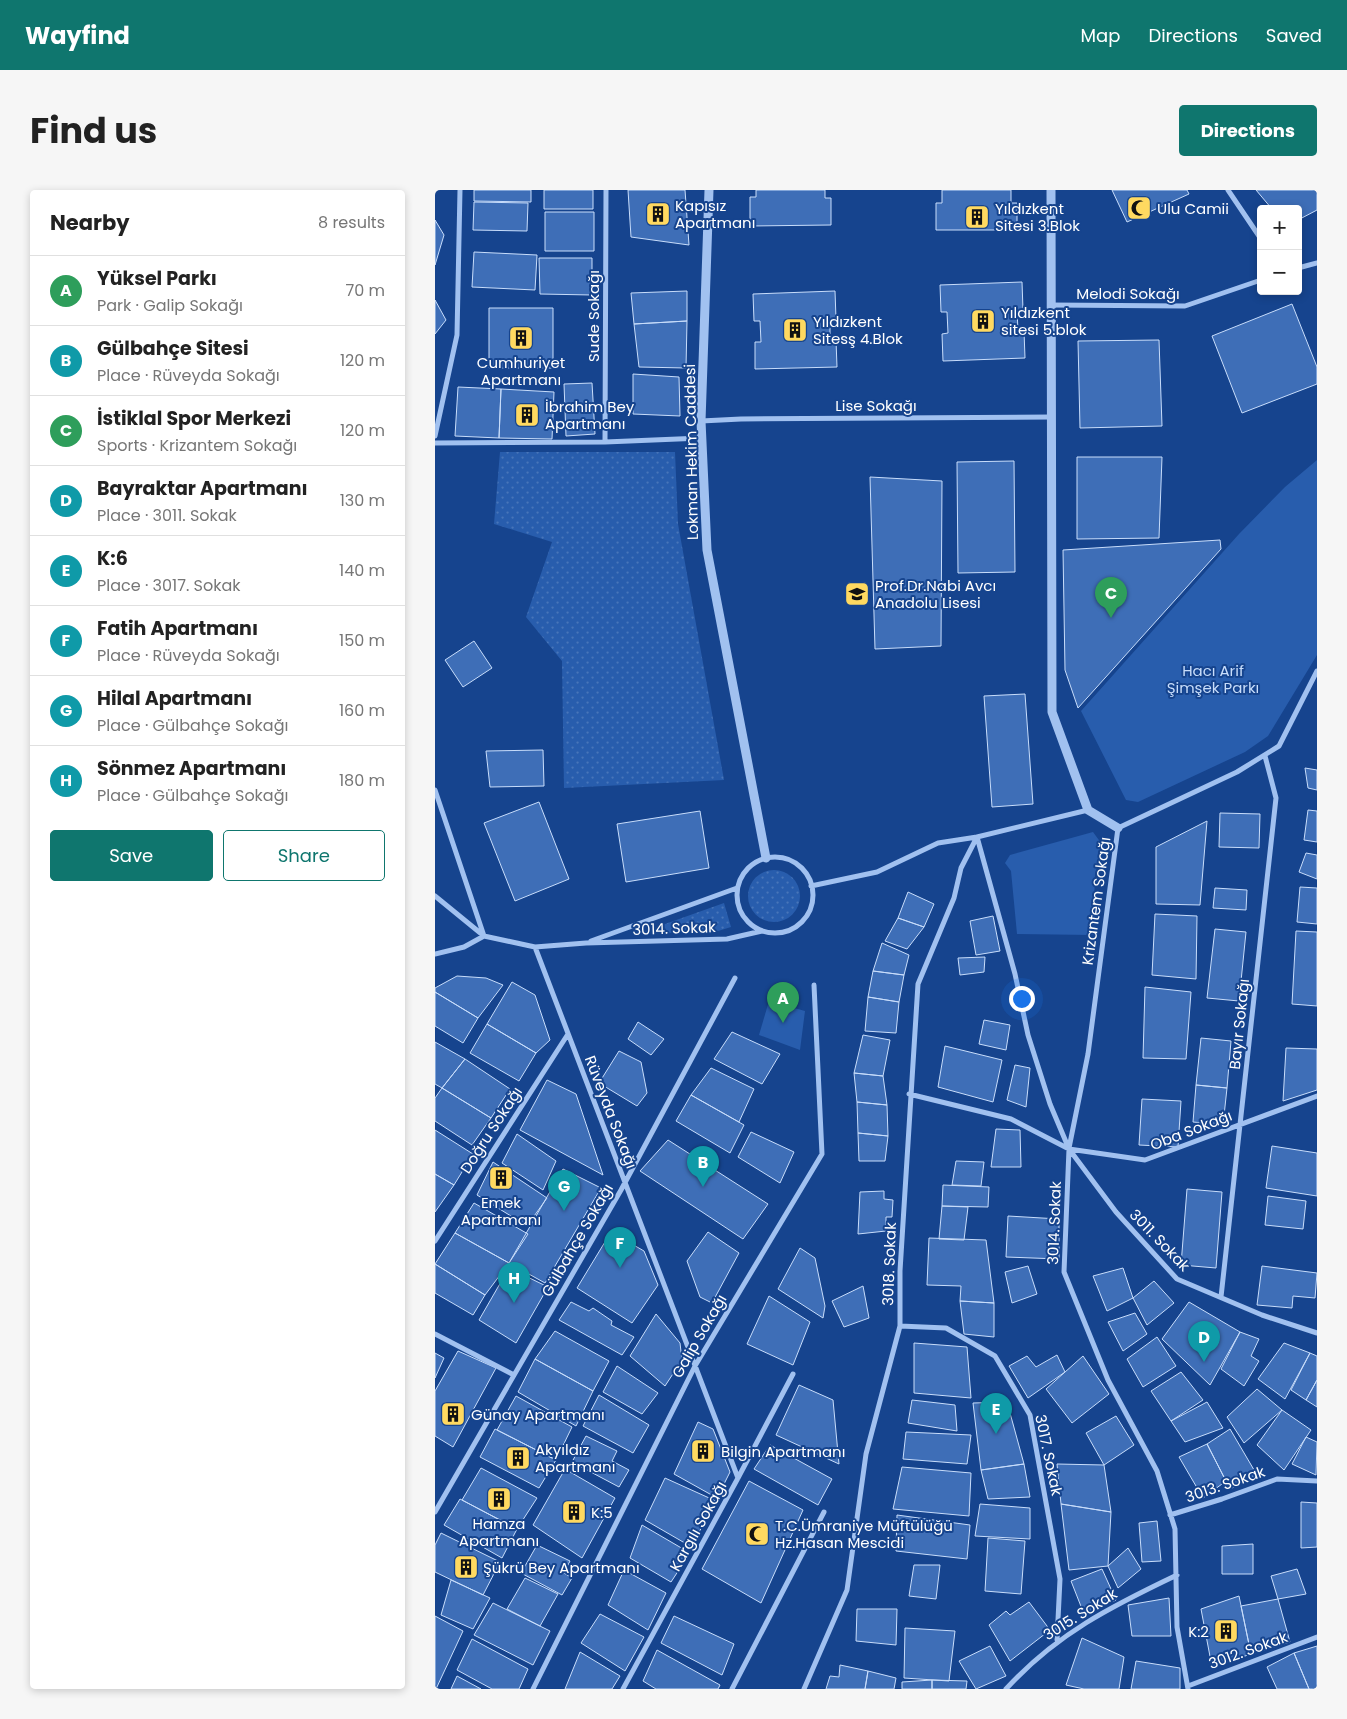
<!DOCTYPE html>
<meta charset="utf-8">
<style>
:root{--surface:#fff;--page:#f6f6f6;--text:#222;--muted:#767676;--line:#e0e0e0;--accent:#0f766e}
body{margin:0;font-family:Poppins,sans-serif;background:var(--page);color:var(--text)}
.controls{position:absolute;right:15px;top:15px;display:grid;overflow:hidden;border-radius:5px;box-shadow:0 2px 8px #0003}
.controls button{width:45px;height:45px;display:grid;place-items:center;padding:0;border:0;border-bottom:1px solid var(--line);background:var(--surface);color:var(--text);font:25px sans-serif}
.you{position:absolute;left:586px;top:808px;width:18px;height:18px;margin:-12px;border:4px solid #fff;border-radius:50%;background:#1a73e8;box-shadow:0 0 0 8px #1a73e833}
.badge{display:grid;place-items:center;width:32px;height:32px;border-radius:50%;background:var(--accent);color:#fff;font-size:16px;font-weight:700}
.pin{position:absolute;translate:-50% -41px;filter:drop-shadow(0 1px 2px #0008)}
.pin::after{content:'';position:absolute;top:26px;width:18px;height:15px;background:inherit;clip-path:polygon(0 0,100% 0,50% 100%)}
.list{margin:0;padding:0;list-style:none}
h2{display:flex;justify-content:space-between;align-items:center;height:65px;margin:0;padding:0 20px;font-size:21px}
h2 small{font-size:16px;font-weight:400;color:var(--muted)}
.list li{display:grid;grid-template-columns:32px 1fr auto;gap:15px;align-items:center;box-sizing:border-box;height:70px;padding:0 20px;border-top:1px solid var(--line)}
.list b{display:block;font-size:19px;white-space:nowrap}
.list p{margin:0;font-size:16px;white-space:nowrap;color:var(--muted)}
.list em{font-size:16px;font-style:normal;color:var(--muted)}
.actions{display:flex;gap:10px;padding:15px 20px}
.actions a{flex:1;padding:11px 0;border:1px solid var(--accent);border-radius:5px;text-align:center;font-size:18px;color:var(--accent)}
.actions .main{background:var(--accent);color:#fff}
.map{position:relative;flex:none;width:882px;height:1499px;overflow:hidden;border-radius:5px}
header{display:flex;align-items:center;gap:30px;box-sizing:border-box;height:70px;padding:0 25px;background:var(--accent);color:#fff}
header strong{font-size:24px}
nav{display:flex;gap:28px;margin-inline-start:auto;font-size:18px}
.intro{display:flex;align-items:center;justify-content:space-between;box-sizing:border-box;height:120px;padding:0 30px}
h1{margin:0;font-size:35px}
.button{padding:12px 22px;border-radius:5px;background:var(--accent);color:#fff;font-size:18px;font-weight:700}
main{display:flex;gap:30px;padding:0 30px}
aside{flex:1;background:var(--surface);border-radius:5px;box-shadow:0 2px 8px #0003}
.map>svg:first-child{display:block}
.grass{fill:url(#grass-dots)}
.park{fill:#285dad}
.building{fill:#3e6eb7;stroke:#c8ddfb}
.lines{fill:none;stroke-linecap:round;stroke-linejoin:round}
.minor{stroke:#a1c1f0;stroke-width:5}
.tertiary{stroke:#a1c1f0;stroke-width:9}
.labels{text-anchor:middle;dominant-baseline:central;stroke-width:4;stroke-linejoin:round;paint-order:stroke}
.poi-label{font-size:15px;fill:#fff;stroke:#16448e;text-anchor:start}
.street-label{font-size:15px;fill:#fff;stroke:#16448e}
.park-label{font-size:15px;fill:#c8ddfb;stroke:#16448e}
</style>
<header>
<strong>Wayfind</strong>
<nav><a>Map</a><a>Directions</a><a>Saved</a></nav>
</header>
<div class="intro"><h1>Find us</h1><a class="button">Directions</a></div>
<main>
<aside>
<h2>Nearby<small>8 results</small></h2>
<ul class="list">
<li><span class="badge" style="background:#2e9e5b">A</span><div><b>Yüksel Parkı</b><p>Park · Galip Sokağı</p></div><em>70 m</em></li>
<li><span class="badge" style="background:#0f9aa8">B</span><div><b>Gülbahçe Sitesi</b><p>Place · Rüveyda Sokağı</p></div><em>120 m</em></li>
<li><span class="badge" style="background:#2e9e5b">C</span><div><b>İstiklal Spor Merkezi</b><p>Sports · Krizantem Sokağı</p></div><em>120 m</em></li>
<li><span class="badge" style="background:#0f9aa8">D</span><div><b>Bayraktar Apartmanı</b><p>Place · 3011. Sokak</p></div><em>130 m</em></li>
<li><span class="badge" style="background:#0f9aa8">E</span><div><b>K:6</b><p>Place · 3017. Sokak</p></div><em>140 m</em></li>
<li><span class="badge" style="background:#0f9aa8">F</span><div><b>Fatih Apartmanı</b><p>Place · Rüveyda Sokağı</p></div><em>150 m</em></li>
<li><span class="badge" style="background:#0f9aa8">G</span><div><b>Hilal Apartmanı</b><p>Place · Gülbahçe Sokağı</p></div><em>160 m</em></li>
<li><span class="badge" style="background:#0f9aa8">H</span><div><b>Sönmez Apartmanı</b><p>Place · Gülbahçe Sokağı</p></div><em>180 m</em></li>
</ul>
<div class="actions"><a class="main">Save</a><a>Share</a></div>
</aside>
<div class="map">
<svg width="882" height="1499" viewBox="0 0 882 1499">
<defs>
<pattern id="grass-dots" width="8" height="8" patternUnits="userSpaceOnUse" patternTransform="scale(1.25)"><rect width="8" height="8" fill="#285dad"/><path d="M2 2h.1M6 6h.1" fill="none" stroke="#4875b9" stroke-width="1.8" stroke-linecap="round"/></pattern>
</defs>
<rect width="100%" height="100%" fill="#16448e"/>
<!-- grass -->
<path class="grass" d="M65,262h175l3,72 46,256 -160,8 -2,-127 -36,-44 26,-75 -58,-18z
M313 706a26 26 0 1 1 52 0a26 26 0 1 1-52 0Z
M289,713l7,24 -13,4 -81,3z"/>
<!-- park -->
<path class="park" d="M882,270v195l-49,81 -23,16 -107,50 -12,-2 -45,-89 158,-177 46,-47z
M658,642l11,15 -9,27 -2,61 -76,-1 -6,-63 -6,-8 5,-8z
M334,811l36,10 -5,39 -41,-15z"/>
<!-- building -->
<path class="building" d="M39,0h57v12l-57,-1z
M109,0h49v19h-49z
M193,0h57l4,55 -58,-8z
M321,0h69v8h6v27l-81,1v-29h6z
M507,0h69v13h6v27h-81v-27h6z
M677,0h75l2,4 -62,28z
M821,0h61v20l-19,10v-11h-26z
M39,12l54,1 -1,28 -54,-1z
M110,22h49v39h-49z
M0,30l9,15 -9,30z
M39,62l63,3 -2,35 -63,-3z
M104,68h53v37l-52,-1z
M587,92l1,28h-6l1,21h6l1,27 -82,3 -1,-27 6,-1 -1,-21h-6l-1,-27z
M252,101v30l-53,3 -3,-31z
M400,101l1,28h-6v21h6l1,27 -82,2v-27h6l-1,-21h-6l-1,-27z
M0,110l11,20 -11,14z
M857,114l25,63v17l-75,29 -30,-77z
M54,118h64v60h-64z
M252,131l-1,47 -47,-1 -5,-43z
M724,150l3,86 -82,2 -2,-87z
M198,184l46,3 1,39 -47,-2z
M157,193l3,51 -29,2 -2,-52z
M23,197l43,2 -2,49 -44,-2z
M66,199l53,3 -2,47 -53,-1z
M642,267h85l-3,81 -82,1z
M579,271l1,111 -57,1 -1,-111z
M435,287l72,4 -1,165 -66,3z
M785,350l1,9 -143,159 -13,-38 -2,-120z
M39,451l18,27 -29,19 -18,-27z
M590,504l8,110 -41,3 -8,-111z
M108,560l1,36 -54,1 -4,-36z
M870,578l12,2v20l-9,-2z
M104,612l30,77 -54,22 -31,-78z
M873,620l9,1v31l-13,-2z
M265,621l9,57 -83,14 -9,-58z
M785,623l40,1 -1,34 -40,-1z
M772,631l-7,84 -44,-1v-57z
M871,663l11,2v24l-18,-7z
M865,697l17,1v36l-20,-2z
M780,698l32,2 -1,20 -33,-2z
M473,702l26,12 -10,23 -26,-9z
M720,724l42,2 -1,63 -44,-4z
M558,726l7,35 -24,4 -6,-34z
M463,728l26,9 -17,22 -22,-8z
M780,739l31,3 -7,69 -32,-3z
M861,741l21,1v74l-25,-2z
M447,753l27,12 -5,20 -31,-4z
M550,767l-1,15 -24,3 -2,-17z
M438,781l31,4 -5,27 -31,-5z
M22,786l29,2 17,7 -25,33 -43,-26v-4z
M77,792l23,13 15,45 -14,13 -49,-29z
M710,797l46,5 -5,67 -43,-1z
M0,802l43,26 -15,25 -28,-17z
M433,807l31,5 -3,31 -31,-2z
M549,830l26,5 -4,25 -27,-6z
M203,832l26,17 -13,16 -23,-16z
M52,834l49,29 -17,28 -49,-28z
M297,842l48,22 -18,30 -48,-25z
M428,845l27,5 -7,36 -29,-3z
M766,848l30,3 -4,47 -31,-3z
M0,852l30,17 -23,29 -7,-4z
M510,856l57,14 -9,42 -55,-15z
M851,858l31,1v41l-34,11z
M184,861l22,11 6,31 -10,13 -38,-23z
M30,869l45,30 -19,29 -49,-30z
M580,875l15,3 -4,39 -19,-7z
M276,878l43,21 -15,33 -48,-27z
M419,883l29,3 4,29 -30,-3z
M112,890l29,14 27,81 -83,-45z
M761,895l31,3 -4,37 -30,-3z
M7,898l49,30 -19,27 -37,-24v-23z
M256,905l53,30 -14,28 -54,-32z
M707,909l39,2 -3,46 -39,-2z
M422,912l30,3 1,31 -30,-3z
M561,939l24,1 1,37h-30z
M0,940l38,24 -19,31 -19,-11z
M316,942l43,20 -14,31 -42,-26z
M423,943l30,3 -3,25h-26z
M82,944l39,27 -13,29 -41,-27z
M233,950l100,64 -25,35 -103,-68z
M837,956l45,7v43l-51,-8z
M521,971l28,1 -3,24 -29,-1z
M58,972l54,36 -20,28 -50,-31z
M128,979l38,19 -56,95 -36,-20z
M0,984l19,11 -19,27z
M508,995l46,2 -1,20 -46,-1z
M752,999l35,3 -6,76 -35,-3z
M449,1001v8l9,1 -1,17h-6v14l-28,3 2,-42z
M833,1006l38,5 -3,28 -38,-4z
M39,1013l54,31 -19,29 -54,-30z
M507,1016l26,1 -4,33 -25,-1z
M573,1026l51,3v40l-53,-2z
M176,1042l33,19 14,34 -26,38 -55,-35z
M273,1042l31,21 -27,50 -12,-6 -13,-36z
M20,1043l54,30 -24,32 -50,-31z
M494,1048l57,2 8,63 -34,-2 1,-15 -34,-1z
M365,1058l15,10 10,48 -2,12 -45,-29z
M0,1074l50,31 -12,20 -38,-22z
M593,1076l9,28 -25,9 -7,-31z
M827,1076l55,7 -2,25 -22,-2 -1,12 -35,-3z
M74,1078l39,19 -32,56 -37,-23z
M688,1078l10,30 -26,13 -14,-35z
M719,1091l20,22 -27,22 -14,-27z
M428,1096l6,32 -25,9 -12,-26z
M334,1106l41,26 -17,43 -46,-21z
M525,1111l34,2v34l-30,-3z
M136,1112l18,9 4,-3 19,13 -1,4 23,12 -12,18 -63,-35z
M754,1112l51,30 -30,53 -48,-46z
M700,1123l12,21 -24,17 -15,-29z
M221,1124l24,29 2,17 -17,26 -35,-30z
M120,1141l54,30 -16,30 -58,-32z
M805,1142l19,7 -8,17 8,5 -15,25 -23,-17z
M722,1147l19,29 -33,21 -16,-28z
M479,1153l53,4 4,51 -57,-5z
M849,1153l26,10 -25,46 -27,-20z
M23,1161l38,17 -43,79 -18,-11v-45z
M0,1163l9,5 -9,20z
M875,1163l7,3v24l-11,20 -15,-10z
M622,1165l8,17 -37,26 -19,-32 18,-10 9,11z
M648,1166l26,38 -37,29 -26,-34z
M100,1169l58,32 -17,35 -58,-34z
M182,1176l41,27 -16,21 -39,-22z
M746,1182l22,28 -32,21 -20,-30z
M882,1190v27l-11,-7z
M364,1195l34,15 6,64 -63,-29z
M822,1199l25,21 -38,33 -17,-26z
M164,1205l50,30 -16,28 -50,-27z
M81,1206l56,31 -16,33 -59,-30z
M477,1210l43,5 2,26 -49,-8z
M572,1212l17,62 -43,6 -8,-67z
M772,1212l16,26 -38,14 -14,-21z
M847,1220l29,20 -27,40 -27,-25z
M681,1226l18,29 -30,20 -18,-32z
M263,1232l15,7 17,43 -13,26 -43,-24z
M60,1239l61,31 -17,28 -59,-31z
M795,1239l27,46 -27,14 -23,-45z
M471,1242l65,3 -4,29 -64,-5z
M151,1246l31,15 -5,10 17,9 -10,17 -47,-25z
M871,1247l11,5 -1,33 -24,-11z
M772,1254l19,37 -23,17 -24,-41z
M335,1255l62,34 -14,26 -64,-36z
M589,1274l6,33 -42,2 -7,-29z
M622,1274l47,1 7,47 -50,-8z
M467,1277l69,6 -2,43 -76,-7z
M46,1278l56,30 -20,31 -55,-29z
M130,1279l50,29 -33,60 -49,-33z
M230,1288l53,24 -28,44 -45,-26z
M314,1291l54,29 -42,93 -59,-34z
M25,1309l57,30 -15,29 -58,-33z
M866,1312l16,1v44l-16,1z
M545,1314l50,4v31l-55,-3z
M626,1314l50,8 -3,54 -39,4z
M462,1325l73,10 -3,34 -71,-8z
M722,1331l4,40 -19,1 -3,-39z
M207,1335l48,28 -19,29 -41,-24z
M6,1343l59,29 -17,33 -48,-23v-27z
M553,1348l37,3 -4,53 -36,-3z
M818,1354v30h-31v-28z
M102,1355l33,16 -6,12 8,5 -10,17 -41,-22z
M693,1358l13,21 -23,19 -10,-22z
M479,1375h26l-4,34 -27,-3z
M667,1379l14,31 -32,14 -13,-33z
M862,1379l9,25 -28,5 -7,-23z
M189,1380l42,23 -18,37 -40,-25z
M90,1388l33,16 -18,32 -33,-17z
M16,1390l39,18 -17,31 -32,-14z
M804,1406l12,58 -39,13 -11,-58z
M734,1408l2,38h-39l-4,-31z
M843,1409l12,43 -39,12 -10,-48z
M594,1412l21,28 -40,31 -21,-36 17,-14 4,4z
M58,1413l57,28 -17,34 -59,-30z
M422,1419h40l-1,36 -40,-4z
M165,1424l44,23 -19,34 -44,-28z
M0,1426l28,15 -27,58h-1z
M239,1426l60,28 -12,31 -61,-32z
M470,1438l50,3 -6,50 -45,-3z
M647,1448l42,19 -5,32h-35l-18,-4z
M37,1449l56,30 -9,20h-27l-35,-19z
M555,1456l16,30 -30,13 -17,-28z
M882,1456v43h-8l-15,-36z
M222,1460l63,35 -2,4h-62l-13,-8z
M145,1462l40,24 -8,13h-47z
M859,1463l15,36h-32l-10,-22z
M701,1471l44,7v21h-49z
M405,1475l28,6 -3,18h-39l4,-13 9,1z
M433,1481l28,7 -2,11h-29z
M22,1486l24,13h-30z
M497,1490v9h-30v-7z
M497,1490l35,1 -1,8h-34z"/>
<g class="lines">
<!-- minor -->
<path class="minor" d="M793,0l33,49
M863,78l19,-5
M616,115l134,1 76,-26
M266,231l40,-2 310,-2
M0,246l22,-101 3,-145
M170,252l1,-252
M0,253l170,-1 97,-4
M0,600l49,146 51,11 51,-4 141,-4 35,-8
M542,647l38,137 13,61 22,69 19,45 -5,123 44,108 49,91 18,58 2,98 11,62
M302 705a38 38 0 1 1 76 0a38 38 0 1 1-76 0Z
M376,696l66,-14 61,-29 39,-6 111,-27
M0,706l49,40 -20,11 -29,7
M156,751l146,-53
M100,757l203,531
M474,904l102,25 58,30 76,11 172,-64
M634,958l19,-94 30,-226 119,-56 42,-26 38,-75
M634,959l47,63 61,67 85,36 55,18
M0,1051l133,-207
M786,1107l55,-499 -11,-42
M465,1136l46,2 49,28 35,59 30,164 -3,61
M0,1144l79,41
M0,1322l186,-322 114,-212
M735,1325l52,-16 55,-20 40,2
M753,1496l129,-49
M98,1499l162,-323 127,-212 -8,-169
M188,1499l115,-211 55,-104
M297,1499l92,-177
M369,1499l43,-99 19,-136 34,-128v-55l18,-287 36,-86 7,-30 16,-31
M571,1499c50,-55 106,-83 171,-114"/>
<!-- tertiary -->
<path class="tertiary" d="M274,0l-8,231 6,129 59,308
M616,0l1,522 36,98 30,18"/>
</g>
<!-- icons -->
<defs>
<symbol id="mosque-square" viewBox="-11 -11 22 22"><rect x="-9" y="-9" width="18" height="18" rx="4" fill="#ffd960" stroke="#16448e"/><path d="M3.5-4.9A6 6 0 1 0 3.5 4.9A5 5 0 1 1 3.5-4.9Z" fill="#111"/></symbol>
<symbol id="building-square" viewBox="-11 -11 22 22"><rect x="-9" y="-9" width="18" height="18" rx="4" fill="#ffd960" stroke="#16448e"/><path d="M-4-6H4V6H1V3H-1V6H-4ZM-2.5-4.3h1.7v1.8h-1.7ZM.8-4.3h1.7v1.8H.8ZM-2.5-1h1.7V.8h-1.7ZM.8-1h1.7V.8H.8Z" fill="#111"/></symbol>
<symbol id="school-square" viewBox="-11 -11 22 22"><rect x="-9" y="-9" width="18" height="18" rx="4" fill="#ffd960" stroke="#16448e"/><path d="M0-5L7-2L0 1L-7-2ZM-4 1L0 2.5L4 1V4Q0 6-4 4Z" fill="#111"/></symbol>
</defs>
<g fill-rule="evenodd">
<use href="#mosque-square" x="690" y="4" width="28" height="28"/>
<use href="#building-square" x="209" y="10" width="28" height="28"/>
<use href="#building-square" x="528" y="13" width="28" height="28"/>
<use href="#building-square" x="534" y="117" width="28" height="28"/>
<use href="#building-square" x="346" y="126" width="28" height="28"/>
<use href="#building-square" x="72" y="134" width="28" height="28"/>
<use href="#building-square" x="78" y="211" width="28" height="28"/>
<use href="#school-square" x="408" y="390" width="28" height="28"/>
<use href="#building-square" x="52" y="974" width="28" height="28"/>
<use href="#building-square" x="4" y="1210" width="28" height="28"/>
<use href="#building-square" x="254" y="1247" width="28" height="28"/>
<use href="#building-square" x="69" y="1254" width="28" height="28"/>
<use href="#building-square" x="50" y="1295" width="28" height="28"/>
<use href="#building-square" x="125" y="1308" width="28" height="28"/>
<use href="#mosque-square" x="308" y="1330" width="28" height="28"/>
<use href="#building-square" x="17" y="1363" width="28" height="28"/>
<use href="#building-square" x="777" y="1427" width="28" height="28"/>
</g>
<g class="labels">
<!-- poi labels -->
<g class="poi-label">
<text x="240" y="15">Kapısız<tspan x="240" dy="17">Apartmanı</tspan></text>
<text x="560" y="18">Yıldızkent<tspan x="560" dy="17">Sitesi 3.Blok</tspan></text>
<text x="722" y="18">Ulu Camii</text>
<text x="566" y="122">Yıldızkent<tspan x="566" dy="17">sitesi 5.blok</tspan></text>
<text x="378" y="131">Yıldızkent<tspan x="378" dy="17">Sitesş 4.Blok</tspan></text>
<text x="86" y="172" text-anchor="middle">Cumhuriyet<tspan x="86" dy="17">Apartmanı</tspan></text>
<text x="110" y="216">İbrahim Bey<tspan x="110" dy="17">Apartmanı</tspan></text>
<text x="440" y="395">Prof.Dr.Nabi Avcı<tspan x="440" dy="17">Anadolu Lisesi</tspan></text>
<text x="66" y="1012" text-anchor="middle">Emek<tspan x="66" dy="17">Apartmanı</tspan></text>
<text x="36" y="1224">Günay Apartmanı</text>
<text x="100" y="1259">Akyıldız<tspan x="100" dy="17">Apartmanı</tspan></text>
<text x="286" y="1261">Bilgin Apartmanı</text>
<text x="156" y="1322">K:5</text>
<text x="64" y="1333" text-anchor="middle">Hamza<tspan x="64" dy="17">Apartmanı</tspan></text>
<text x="340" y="1335">T.C.Ümraniye Müftülüğü<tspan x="340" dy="17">Hz.Hasan Mescidi</tspan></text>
<text x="48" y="1377">Şükrü Bey Apartmanı</text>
<text x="774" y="1441" text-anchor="end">K:2</text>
</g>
<!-- street labels -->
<g class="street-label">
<text x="693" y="103">Melodi Sokağı</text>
<text transform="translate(158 126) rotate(-90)">Sude Sokağı</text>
<text x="441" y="215">Lise Sokağı</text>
<text transform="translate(256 262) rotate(-91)">Lokman Hekim Caddesi</text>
<text transform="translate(661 711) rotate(-82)">Krizantem Sokağı</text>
<text transform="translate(239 738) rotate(-2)">3014. Sokak</text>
<text transform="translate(804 834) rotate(-84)">Bayır Sokağı</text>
<text transform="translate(176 922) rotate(69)">Rüveyda Sokağı</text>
<text transform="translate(56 940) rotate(-57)">Doğru Sokağı</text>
<text transform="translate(756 940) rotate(-21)">Oba Sokağı</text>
<text transform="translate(619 1033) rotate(-88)">3014. Sokak</text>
<text transform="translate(142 1050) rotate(-60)">Gülbahçe Sokağı</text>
<text transform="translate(725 1050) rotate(46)">3011. Sokak</text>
<text transform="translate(454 1074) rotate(-88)">3018. Sokak</text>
<text transform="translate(264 1146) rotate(-60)">Galip Sokağı</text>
<text transform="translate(614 1265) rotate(78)">3017. Sokak</text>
<text transform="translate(790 1294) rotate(-19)">3013. Sokak</text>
<text transform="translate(263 1336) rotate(-61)">Kargılı Sokağı</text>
<text transform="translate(645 1424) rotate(-32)">3015. Sokak</text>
<text transform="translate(813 1460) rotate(-20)">3012. Sokak</text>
</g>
<!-- park labels -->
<g class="park-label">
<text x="778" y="480">Hacı Arif<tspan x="778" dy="17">Şimşek Parkı</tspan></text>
</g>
</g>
</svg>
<div class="controls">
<button>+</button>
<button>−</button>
</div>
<div class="you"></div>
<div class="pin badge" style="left:348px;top:833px;background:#2e9e5b">A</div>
<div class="pin badge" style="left:268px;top:997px;background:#0f9aa8">B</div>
<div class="pin badge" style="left:676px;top:428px;background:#2e9e5b">C</div>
<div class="pin badge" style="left:769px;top:1172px;background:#0f9aa8">D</div>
<div class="pin badge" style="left:561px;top:1244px;background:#0f9aa8">E</div>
<div class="pin badge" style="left:185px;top:1078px;background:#0f9aa8">F</div>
<div class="pin badge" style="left:129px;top:1021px;background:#0f9aa8">G</div>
<div class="pin badge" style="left:79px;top:1113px;background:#0f9aa8">H</div>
</div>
</main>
